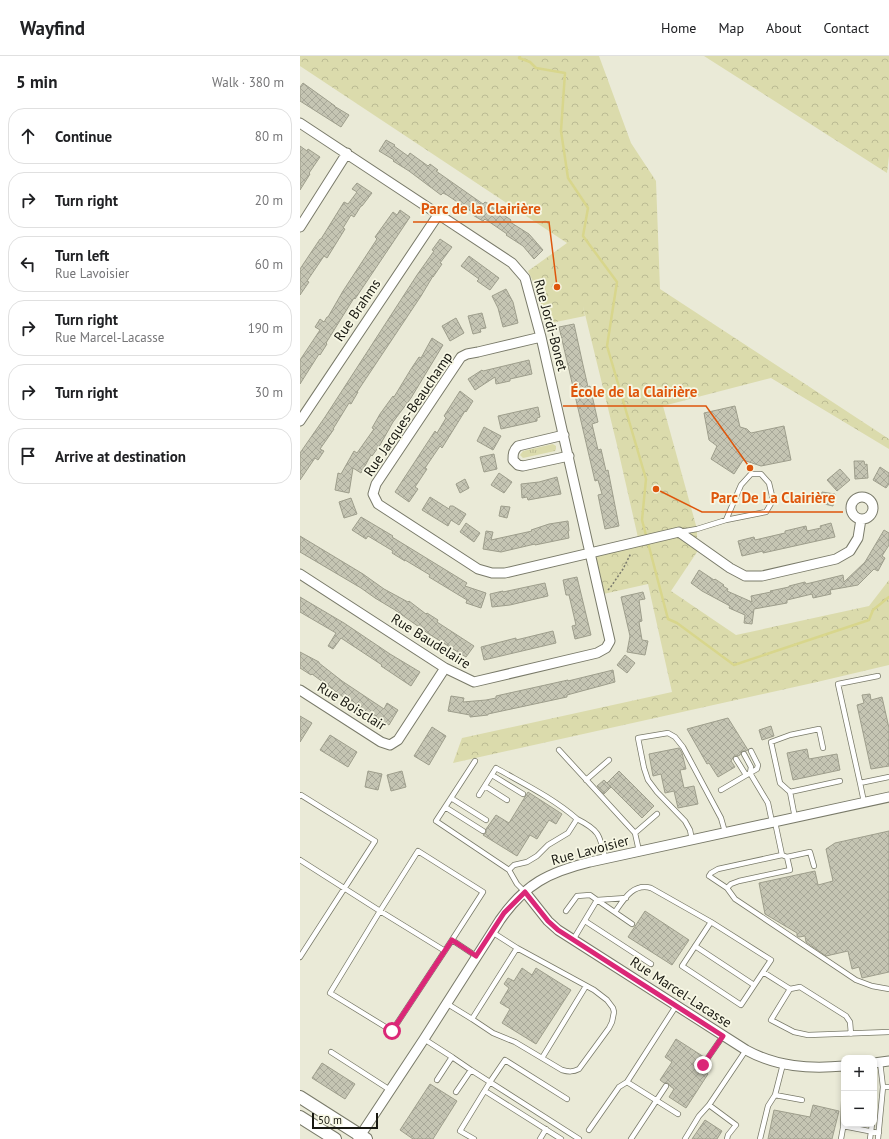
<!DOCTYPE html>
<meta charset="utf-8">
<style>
:root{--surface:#fff;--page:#f6f6f6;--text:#202124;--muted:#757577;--line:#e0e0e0}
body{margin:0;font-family:"PT Sans",sans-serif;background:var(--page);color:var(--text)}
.controls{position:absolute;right:12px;bottom:12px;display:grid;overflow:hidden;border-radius:8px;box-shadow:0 2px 6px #0003}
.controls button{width:36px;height:36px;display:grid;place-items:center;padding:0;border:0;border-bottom:1px solid var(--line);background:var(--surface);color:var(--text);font:20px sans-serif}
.scale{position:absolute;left:12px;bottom:10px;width:66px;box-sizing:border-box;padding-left:4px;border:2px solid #181811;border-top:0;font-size:11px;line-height:14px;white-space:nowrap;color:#181811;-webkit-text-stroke:3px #f7f7e4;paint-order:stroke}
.stop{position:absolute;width:12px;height:12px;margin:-9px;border:3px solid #db2777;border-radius:50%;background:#fff}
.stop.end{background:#db2777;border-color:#fff;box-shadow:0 1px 4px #0008}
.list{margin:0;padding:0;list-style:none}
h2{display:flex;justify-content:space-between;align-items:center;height:52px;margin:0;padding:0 16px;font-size:17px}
h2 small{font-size:13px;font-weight:400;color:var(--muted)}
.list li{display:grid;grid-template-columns:26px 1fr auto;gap:12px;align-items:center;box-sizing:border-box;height:56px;margin:0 8px 8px;padding:0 8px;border:1px solid var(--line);border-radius:16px}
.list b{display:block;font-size:15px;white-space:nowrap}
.list p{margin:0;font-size:13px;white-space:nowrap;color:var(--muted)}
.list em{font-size:13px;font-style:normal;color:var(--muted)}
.icon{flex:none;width:22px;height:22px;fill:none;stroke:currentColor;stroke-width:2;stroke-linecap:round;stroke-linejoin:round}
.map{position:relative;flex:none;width:589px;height:1083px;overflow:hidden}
header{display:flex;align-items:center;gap:24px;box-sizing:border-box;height:56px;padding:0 20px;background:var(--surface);border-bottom:1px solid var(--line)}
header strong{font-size:19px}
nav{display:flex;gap:22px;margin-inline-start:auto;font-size:14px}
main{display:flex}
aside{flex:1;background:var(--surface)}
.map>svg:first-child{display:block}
.grass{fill:url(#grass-tufts)}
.forest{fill:url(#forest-crowns)}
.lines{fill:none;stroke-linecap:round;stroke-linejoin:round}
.stream{stroke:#d8d68c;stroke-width:2.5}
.building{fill:url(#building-cross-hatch);stroke:#9e9e8c}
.lane-casing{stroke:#797a69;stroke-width:6}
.street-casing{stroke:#797a69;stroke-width:11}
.secondary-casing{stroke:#797a69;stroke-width:14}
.path{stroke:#7b7b6e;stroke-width:1.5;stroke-dasharray:2 2;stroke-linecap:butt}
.lane{stroke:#fff;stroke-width:4.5}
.street{stroke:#fff;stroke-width:9}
.secondary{stroke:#fff;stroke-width:12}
.route{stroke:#db2777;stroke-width:5}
.labels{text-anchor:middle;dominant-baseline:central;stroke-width:3.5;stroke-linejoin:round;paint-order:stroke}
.street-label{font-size:14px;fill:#181811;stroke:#f7f7e4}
.leader{fill:none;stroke:#de560c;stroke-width:1.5}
.callout-dot{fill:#de560c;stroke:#f7f7e4;stroke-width:1.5}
.callout-label{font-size:15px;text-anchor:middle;font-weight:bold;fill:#de560c;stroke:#f7f7e4;stroke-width:3.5;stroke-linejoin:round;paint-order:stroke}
</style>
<header>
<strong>Wayfind</strong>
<nav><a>Home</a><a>Map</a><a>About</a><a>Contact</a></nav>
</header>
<main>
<aside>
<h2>5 min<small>Walk · 380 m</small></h2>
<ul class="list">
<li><svg class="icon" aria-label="ahead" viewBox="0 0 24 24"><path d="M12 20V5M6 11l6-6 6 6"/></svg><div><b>Continue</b></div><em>80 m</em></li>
<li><svg class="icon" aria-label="right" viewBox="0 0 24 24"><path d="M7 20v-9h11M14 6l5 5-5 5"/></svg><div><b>Turn right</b></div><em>20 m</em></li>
<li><svg class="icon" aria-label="left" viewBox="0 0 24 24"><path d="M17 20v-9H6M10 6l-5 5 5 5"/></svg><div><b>Turn left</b><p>Rue Lavoisier</p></div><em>60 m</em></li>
<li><svg class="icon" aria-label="right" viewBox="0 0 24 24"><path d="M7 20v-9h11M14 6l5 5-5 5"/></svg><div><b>Turn right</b><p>Rue Marcel-Lacasse</p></div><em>190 m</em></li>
<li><svg class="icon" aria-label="right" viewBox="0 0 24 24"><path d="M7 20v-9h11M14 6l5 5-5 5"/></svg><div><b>Turn right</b></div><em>30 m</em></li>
<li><svg class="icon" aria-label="arrive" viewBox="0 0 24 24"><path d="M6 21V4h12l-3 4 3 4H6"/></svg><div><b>Arrive at destination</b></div></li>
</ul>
</aside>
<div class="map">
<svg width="589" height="1083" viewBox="0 0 589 1083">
<defs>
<pattern id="grass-tufts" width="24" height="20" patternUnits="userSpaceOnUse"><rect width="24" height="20" fill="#dbdbac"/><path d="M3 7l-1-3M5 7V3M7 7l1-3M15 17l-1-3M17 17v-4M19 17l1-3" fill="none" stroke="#bbbb93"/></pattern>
<pattern id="forest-crowns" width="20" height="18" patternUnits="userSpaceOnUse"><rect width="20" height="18" fill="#dbdbac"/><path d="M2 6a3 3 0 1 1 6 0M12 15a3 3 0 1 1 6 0" fill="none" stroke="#bbbb93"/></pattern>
<pattern id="building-cross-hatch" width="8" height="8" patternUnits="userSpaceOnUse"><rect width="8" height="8" fill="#c5c5b3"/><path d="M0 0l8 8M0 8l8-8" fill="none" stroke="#a8a899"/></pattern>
</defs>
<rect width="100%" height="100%" fill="#eaead7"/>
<!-- grass -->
<path class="grass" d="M253,388l3,2v3l-1,2 -32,7 -3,-3 3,-4z"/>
<!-- forest -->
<path class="forest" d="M0,0h299l32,87 25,38 4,108 229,150v10l-118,-71 -108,28 34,123v23l-26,39 65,44 133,-29 20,-26v85l-72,17 -364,81 9,-25 210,-46 -24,-108 -49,11 -9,-42 49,-11 -22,-97 -34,-139 2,10 -39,8c-5,-19 -9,-36 -18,-53l39,-28 -267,-177z
M404,0h185v100l-2,17z"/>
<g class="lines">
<!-- stream -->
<path class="stream" d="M220,0l-1,2 11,4 6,6 29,5 -4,58 7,47 20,30 -5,28 34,46 -10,64 39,133 -4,41 26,99 9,4 57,42 135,-45 4,-10 16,-13"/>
</g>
<!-- building -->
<path class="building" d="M3,27l32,23h-1l15,9 -8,12 -41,-26v-14z
M86,84l9,5 -1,1 14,10 2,-3 18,13 2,-2 8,6 -2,1 47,33 2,-2 8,4 -1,1 19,13 -1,2 19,12 14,16 -9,9 -11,-13 -17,-11 1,-1 -22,-15 -2,2 -12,-7 1,-2 -25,-17 -4,-2 -2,2 -32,-24 -16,-10 1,-1 -15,-9z
M0,90l7,5 1,-2 12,8 -11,16 1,1 -10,16z
M57,127l15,10 -10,13h-1l-7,11 -3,-2 -8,13 2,1 -18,29 -3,-2 -17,25 2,1 -9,13v-26l20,-30h1l23,-37 4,2 9,-12 -5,-3z
M100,154l10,7 -55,82 -1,-1 -28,45 1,1 -7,11 -1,-1 -19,30v-24l20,-30 -5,-3 5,-8 4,3 3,-5h1l15,-26 34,-52 -2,-2 18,-25 4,3z
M140,183l12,8 -12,16 2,1 -9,13v-1l-12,20 -64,96h1l-7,12 -2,-1 -16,26h1l-14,20 4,2 -6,9 -3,-2 -15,22v-27l25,-36 92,-142 17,-24 -2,-1z
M169,200l30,22 -9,12 -13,-9 2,-2 -18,-13z
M206,233l7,13 5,21 -15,4 -5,-19 -6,-12z
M182,257l4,15 -6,1 1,3 -8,2 -5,-18z
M156,262l8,15 -14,8 -8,-15z
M274,268l9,41 5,22 2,-1 8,36 -6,2 6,26 3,-1 5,22 2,-1 11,56 -14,3 -7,-34 4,-1 -4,-14 -3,1 -36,-154z
M132,282l11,7 -32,53 -18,24 -13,23 -8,11 -1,-1 -10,18 -8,-5 -4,25 -14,-3 3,-17 3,1 13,-23 3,2 17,-24 -2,-1 8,-14 13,-18 1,1 17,-28 8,-12 2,1z
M229,304l3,14 -22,5v2l-14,3 -1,-7 -20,13 -7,-11 14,-9 1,1z
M160,335l13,10 -7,11 -1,-1 -23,37 -2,-2 -15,22 2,1 -12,18 3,2 -9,13 -14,-10 40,-61 2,2 9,-15 -2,-2z
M435,350l5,21 7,2 4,4 33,-7 7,34 -30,6 -18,-6 -9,14 -23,-15 6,-13 -8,-6 -5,-27z
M238,351l2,10 -3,1v3l-36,8 -3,-13z
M184,371l17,9 -8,14 -16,-9z
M194,398l3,15 -13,3 -4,-15z
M554,405h10l1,4 2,-1 1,14 -13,1z
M580,411l9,6v11l-3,4 -13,-8z
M540,413l10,11 -13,11 -10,-11z
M199,417l13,9 -8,11 -13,-8z
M257,421l4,17 -33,6 -1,-3 -5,1 -1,-14 18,-2z
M165,423l4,9 -9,5 -4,-9z
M522,436l13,2 -2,12 -13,-3z
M130,441l19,12 1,-3h3l13,8 -7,11 -8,-5 -3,6 -26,-16z
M51,442l6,16 -13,4 -5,-16z
M201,450l9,1 -3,11 -8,-2z
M61,461l32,19 -1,1 75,46 -2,3 21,7 -5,15 -15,-5 1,-3 -38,-23 1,-2 -25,-15v1l-13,-8 1,-2 -25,-15 -2,3 -14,-9z
M268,465l1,10h-1l1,7 -34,7v-1l-34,8 -18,-3 3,-18 7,1 -2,8 41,-9 -1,-1 18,-6z
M166,467l14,10 -6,9 -14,-10z
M531,467l4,14 -72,16v-2l-21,5 -4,-15 16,-4 1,3 30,-7v-2l21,-5 1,5 14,-3 -1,-2z
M584,474l5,3v12l-7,11 3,2 -7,13 -4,-2 -16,16 -28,5 1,4 -18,4 -1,-4 -25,6v3l-33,6 -2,15 -8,-1 1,-8 -16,-7 1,-2 -28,-15 -11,-8 8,-13 15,10 1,-1 9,6 -1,1 5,3 -1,2 25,11 -1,-6 20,-4 -1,-1 19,-4v-1l16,-4 1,2 37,-9 1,7 21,-20z
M0,480l63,38 21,15 24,13 1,-1 17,13 1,-1 11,7 -1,2 37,24 -8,11 -37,-23 -34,-24 -20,-12 -14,-10 -61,-36z
M277,521l14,58 -16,4 -3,-13 4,-1 -7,-30h-3l-3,-15z
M245,527l3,13 -38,9 -18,2 -2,-13 13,-3v1z
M343,536l2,7 -6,1 3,21 -3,1 3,18 6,1 -3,14 -18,-3 3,-16 -9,-39z
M0,541l44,26 46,31 30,18 -9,14 -30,-20 1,-1 -41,-27 -8,11 -5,-3 8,-13 -36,-21z
M253,575l3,12 -72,17 -3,-13 35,-9v2z
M0,596l19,10v1l23,18 42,28 3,-6 11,7 -9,15 -39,-23 -38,-28 -1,1 -11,-7z
M325,599l10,8 -8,10 -10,-8z
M313,614l2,12 -48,13v2l-79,17v1l-18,2v-2l-22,-4 3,-15 13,2 -1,4 23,-2 10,-2v-2l72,-16v1z
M570,638l1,6 11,-3 7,31v38l-18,3 -14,-64 7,-2 -2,-8z
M0,660l12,7 -12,19z
M428,662l20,32 -2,1h-4l-2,4 -2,1 -2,-1 -2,1 -3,5 4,6 -17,10 -9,-14 -2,1 -20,-35z
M471,670l3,10 -12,4 -3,-10z
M132,671l14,9 -17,29 -15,-9z
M30,679l27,17 -9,15 -28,-17z
M379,692l3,5 4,16 -6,1 4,18 10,-2 4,18 -20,4 -4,-17 -9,2 -4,-19 -8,2 -4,-22z
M507,693l2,10 28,-5 3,16 -47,10 -6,-27z
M68,715l14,3 -4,16 -13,-3z
M102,715l4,16 -15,4 -4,-16z
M319,715l35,35 -12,12 -35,-35z
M304,724l7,7 -7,7 -7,-8z
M228,736l34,22 -6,10 -7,-4 -12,19 -7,-4 -13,21 -34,-21 3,-2v-4l10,-14 13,8z
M589,775v141l-27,6 -3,-11 -7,2 -4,-18 -22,5 -20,-14 -1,-6 -6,1 -2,-1v-3l-32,-19 -6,-31 56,-12 3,14 15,-4 -7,-32 9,-6z
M345,855l44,29 -17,25 -44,-28z
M222,912l10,7 4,-7 35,22 -35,54 -34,-21 8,-14 -10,-6 9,-15 -5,-4 4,-6 6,3z
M376,983l28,18 -7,10 11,7 -22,34 -17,-11 5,-8 -4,-3 -2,-3h-4l-4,-3 12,-18 -7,-5z
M22,1007l33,21 -10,15 -33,-21z
M130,1028l27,17 -24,38h-20l-13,-9z
M513,1049l26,6 -7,28h-64l6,-29 36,7z
M405,1064l17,11 -5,8h-25z"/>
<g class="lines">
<defs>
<path id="lane" d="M380,476l17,-3 29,-9 40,-8 7,-12 -4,-17 -8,-9h-10l-10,11 -15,35
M259,694l76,83
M444,698l7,13 -1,6
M436,703l10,16
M175,705l-39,60 73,49
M450,717l7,-4 1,-4 -7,-14
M192,719l31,19
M286,724l23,-20
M560,727l-22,-99 40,-8
M185,730l22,14
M421,734l29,-17 18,30 4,19
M490,736l-10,-9 -9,-41 19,-7 29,-6 4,19
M179,739l17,-27c28,16 57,30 81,51
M0,740l1,-1 74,46 -75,116
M151,742l35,22
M564,746l-4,-19 29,-6
M145,751l38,24
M495,762l-5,-26 50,-11
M475,766l7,33
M392,784l-2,-10 -5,-9 -28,-29 -9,-12 -4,-12 -6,-30 30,-5 7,4 8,10 38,71 4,14
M339,795l-4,-18 22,-19
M482,799l5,2 3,13 -51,11 -8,3 -4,4 -18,-12 2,-3 7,-4z
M487,801l23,-5 4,14
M0,804l80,51 38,-60 65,41 -31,48
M427,832l8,11 121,81 16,6 17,3
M225,836l-8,-8 -8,-14 5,-5 13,-3 10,-6 11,-11 20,-12 9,-14c22,11 23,16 28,39
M297,844l35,24
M297,844l29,-2
M266,855l11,-15 13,-1 7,5 -24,40
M315,856c9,-13 18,-29 36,-24l60,34 60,38 -30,45 -59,-39 29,-44
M285,865l66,43
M395,890l59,39
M145,895l-65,-40 -50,82 62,38 60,-91 24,16
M463,916l27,17 -19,31 23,12 14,3 81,-3
M490,933l10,-2 46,29 4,6 1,12
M146,947l26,16 45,-71 -25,-16
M376,950l-49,76 51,32
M172,963l21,14 22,9 47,28c7,2 11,2 17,-1l30,-41 3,-6 2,-10 -1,-4 -6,-8 -13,-10 -77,-42
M124,983l28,18 -15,23
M31,996l59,38
M152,1001l19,13 -15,22
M242,1002l44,-72
M580,1006l3,25h6
M483,1008l-8,31 27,5
M403,1009l20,-29
M171,1014l108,69
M185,1035l76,48
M543,1070l36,7
M289,1074l30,-43 8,-5
M174,1083l-14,-8 30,-49 15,-22 62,39
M240,1083l6,-10
M331,1083l35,-53
M385,1083l14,-23 10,-11
M427,1083l1,-4 8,-10 -27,-20 37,-55
M460,1083l8,-33 7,-11
M541,1083l2,-11 1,-28
M570,1083l2,-15
M578,1083l5,-52"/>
<path id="street" d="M0,67l212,140 13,15 16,59 69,304 -4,7 -9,5 -123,29 -29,-14 -145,-94
M0,171l47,-74
M241,281l-63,15 -11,2 -6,3 -85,127 -3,10 5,10 100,65 14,4h13l174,-41 51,36 15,8h17l74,-17 14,-8 8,-13 3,-19
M0,365l138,-206
M264,379l-46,11c-5,5 -5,8 -5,14l5,5 5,1 46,-10
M551 452a11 11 0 1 1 22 0a11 11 0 1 1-22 0Z
M0,634l81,52 9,3 8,-5 47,-72
M225,836l23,29 10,9 188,120c31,17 63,19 98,16
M574,1007l15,-2
M58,1083l66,-100 76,-119c25,-36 49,-48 90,-58l299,-65"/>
<path id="secondary" d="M0,1041l66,42
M0,1061l35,22"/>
</defs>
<!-- lane casing -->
<use href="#lane" class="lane-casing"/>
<!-- street casing -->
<use href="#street" class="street-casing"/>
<!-- secondary casing -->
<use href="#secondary" class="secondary-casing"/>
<!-- path -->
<path class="path" d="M308,534l2,-2 13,-19 8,-16"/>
<!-- lane -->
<use href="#lane" class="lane"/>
<!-- street -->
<use href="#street" class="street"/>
<!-- secondary -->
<use href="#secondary" class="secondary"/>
</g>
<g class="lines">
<!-- route -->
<path class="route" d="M92,975l60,-91 24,16 28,-43 21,-21 23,29 10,9 165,106 -20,29"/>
</g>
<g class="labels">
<!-- street labels -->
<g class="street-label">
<text transform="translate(57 254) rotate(-56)">Rue Brahms</text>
<text transform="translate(251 269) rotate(75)">Rue Jordi-Bonet</text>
<text transform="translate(108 358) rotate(-56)">Rue Jacques-Beauchamp</text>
<text transform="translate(131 585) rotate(32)">Rue Baudelaire</text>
<text transform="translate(52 650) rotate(32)">Rue Boisclair</text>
<text transform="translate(290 794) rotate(-15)">Rue Lavoisier</text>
<text transform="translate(381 936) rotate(33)">Rue Marcel-Lacasse</text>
</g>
</g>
<!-- callouts -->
<path class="leader" d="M257 231L249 166H113M450 412L406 350H263M356 433L402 456H543"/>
<g class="callout-dot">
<circle cx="257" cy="231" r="4"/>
<circle cx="450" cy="412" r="4"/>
<circle cx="356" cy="433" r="4"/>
</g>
<g class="callout-label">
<text x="181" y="158">Parc de la Clairière</text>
<text x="334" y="341">École de la Clairière</text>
<text x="473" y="447">Parc De La Clairière</text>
</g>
</svg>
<div class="controls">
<button>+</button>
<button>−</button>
</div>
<div class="scale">50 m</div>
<div class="stop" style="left:92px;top:975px"></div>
<div class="stop end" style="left:403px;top:1009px"></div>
</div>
</main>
